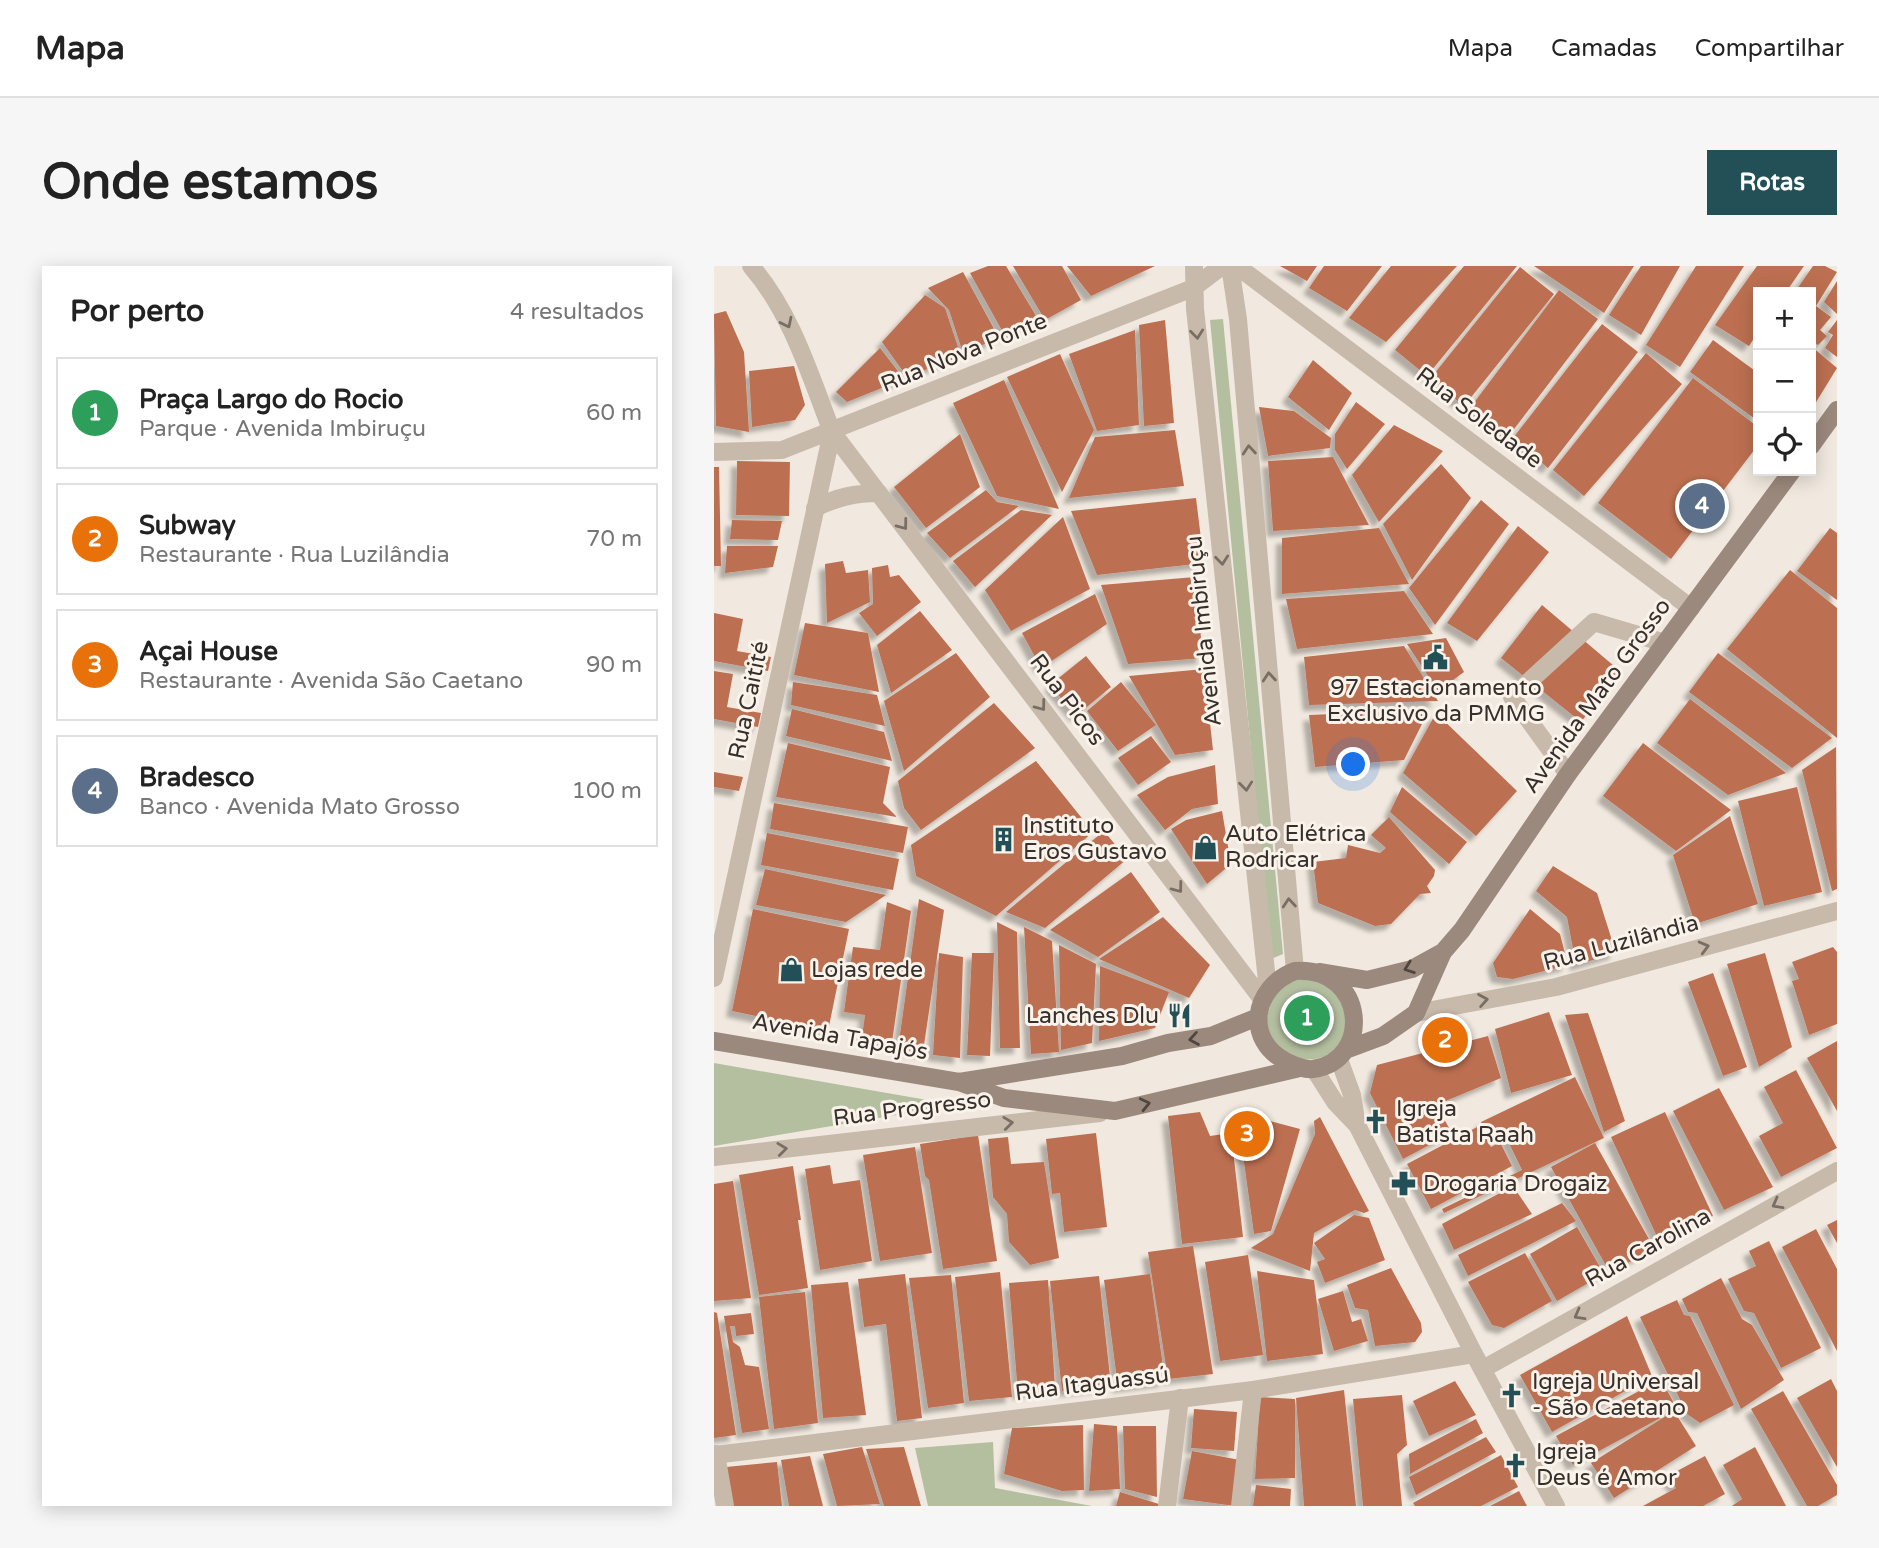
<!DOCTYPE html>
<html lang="pt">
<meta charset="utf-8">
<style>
:root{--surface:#fff;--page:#f6f6f6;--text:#222;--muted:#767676;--line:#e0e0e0;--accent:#225056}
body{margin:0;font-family:"Varela Round",sans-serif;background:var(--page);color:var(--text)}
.controls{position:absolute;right:21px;top:21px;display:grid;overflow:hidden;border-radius:0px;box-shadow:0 4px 18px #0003}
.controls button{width:63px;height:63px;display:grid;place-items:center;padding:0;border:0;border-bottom:2px solid var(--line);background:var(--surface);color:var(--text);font:35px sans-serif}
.you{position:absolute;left:640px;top:499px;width:24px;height:24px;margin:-18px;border:5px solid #fff;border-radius:50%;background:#1a73e8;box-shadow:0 0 0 10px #1a73e833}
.badge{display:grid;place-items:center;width:46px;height:46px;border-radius:50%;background:var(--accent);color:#fff;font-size:23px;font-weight:700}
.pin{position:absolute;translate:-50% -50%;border:4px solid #fff;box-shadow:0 2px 7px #0006}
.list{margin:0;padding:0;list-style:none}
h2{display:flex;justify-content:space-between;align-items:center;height:91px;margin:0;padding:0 28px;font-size:30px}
h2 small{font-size:23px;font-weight:400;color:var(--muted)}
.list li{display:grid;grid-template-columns:46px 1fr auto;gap:21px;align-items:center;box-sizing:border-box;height:112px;margin:0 14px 14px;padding:0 14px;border:2px solid var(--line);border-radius:0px}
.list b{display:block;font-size:26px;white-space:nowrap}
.list p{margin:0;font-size:23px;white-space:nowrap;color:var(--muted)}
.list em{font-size:23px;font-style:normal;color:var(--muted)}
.icon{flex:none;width:38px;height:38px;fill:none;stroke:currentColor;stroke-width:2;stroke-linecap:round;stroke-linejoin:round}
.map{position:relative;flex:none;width:1123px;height:1240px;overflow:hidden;border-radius:0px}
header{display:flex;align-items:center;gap:42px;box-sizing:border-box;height:98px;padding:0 35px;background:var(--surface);border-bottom:2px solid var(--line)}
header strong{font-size:33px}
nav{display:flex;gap:38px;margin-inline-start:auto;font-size:24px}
.intro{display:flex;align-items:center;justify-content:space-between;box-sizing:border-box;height:168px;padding:0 42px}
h1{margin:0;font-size:49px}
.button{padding:18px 32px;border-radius:0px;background:var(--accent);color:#fff;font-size:24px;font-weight:700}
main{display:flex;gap:42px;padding:0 42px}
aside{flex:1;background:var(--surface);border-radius:0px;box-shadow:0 4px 18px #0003}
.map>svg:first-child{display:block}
.green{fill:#b4bfa0}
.building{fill:#bd6f51;filter:url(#shadow)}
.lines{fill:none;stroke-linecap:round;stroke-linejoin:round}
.service{stroke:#c8baab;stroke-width:18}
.minor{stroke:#c8baab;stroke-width:18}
.tertiary{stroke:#c8baab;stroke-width:18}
.secondary{stroke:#9c897d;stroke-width:18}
.oneway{stroke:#786e64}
.oneway2{stroke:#50463f}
.labels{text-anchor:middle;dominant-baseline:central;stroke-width:6;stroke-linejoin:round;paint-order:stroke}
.street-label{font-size:23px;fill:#372f2a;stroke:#f9f3eb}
.poi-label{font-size:23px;fill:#372f2a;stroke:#f9f3eb;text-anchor:start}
</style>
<header>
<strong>Mapa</strong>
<nav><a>Mapa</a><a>Camadas</a><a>Compartilhar</a></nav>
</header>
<div class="intro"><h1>Onde estamos</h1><a class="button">Rotas</a></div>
<main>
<aside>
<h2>Por perto<small>4 resultados</small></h2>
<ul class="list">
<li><span class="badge" style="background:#2e9e5b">1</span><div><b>Praça Largo do Rocio</b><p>Parque · Avenida Imbiruçu</p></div><em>60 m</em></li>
<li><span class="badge" style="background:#e8710a">2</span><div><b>Subway</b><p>Restaurante · Rua Luzilândia</p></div><em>70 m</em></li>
<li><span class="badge" style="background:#e8710a">3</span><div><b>Açai House</b><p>Restaurante · Avenida São Caetano</p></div><em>90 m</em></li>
<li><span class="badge" style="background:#5c6f8a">4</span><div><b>Bradesco</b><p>Banco · Avenida Mato Grosso</p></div><em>100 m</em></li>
</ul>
</aside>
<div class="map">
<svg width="1123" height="1240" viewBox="0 0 1123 1240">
<defs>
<filter id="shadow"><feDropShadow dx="-6" dy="6" stdDeviation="2" flood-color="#0004"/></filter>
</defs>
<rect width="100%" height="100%" fill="#f1e9df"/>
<!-- green -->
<path class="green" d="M509,53l60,635 -12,5 -61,-639z
M592,709l32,14 11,34c-3,6 -5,15 -9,21 -14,21 -49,20 -65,1 -5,-5 -7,-14 -10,-20l9,-34z
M0,797l242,42 -242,41z
M279,1176l2,46 97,18h-164l-13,-58z"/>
<!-- building -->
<path class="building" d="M274,0h18l35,58 -36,12 -35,-63z
M299,0h49l19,34 -36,20z
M353,0h88l-64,30z
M566,0h37l-10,15z
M610,0h58l-35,45 -38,-23z
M677,0h66l-71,76 -37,-24z
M750,0h53l-90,110 -32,-26z
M820,0h100l-30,47z
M927,0h39l-39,69 -32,-20z
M982,0h48l-64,101 -34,-22z
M1043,0h47l-18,26h-28v40l-9,14 -34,-21z
M1099,0h12l12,6 -21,34 15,11 -11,13 7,6 -9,9 -7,-5v-48h-16z
M806,1l34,27 -90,112 -34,-27z
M249,6l36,66 -36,15 -14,-43 -21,-22z
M1123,15v33l-13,-12z
M845,24l39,29 -90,118 -38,-29z
M211,29l20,13 16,48 -54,21 -25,-35z
M12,45l18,41 5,80 -33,-6 -2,-112z
M451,54l9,103 -30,3 -5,-101z
M1123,54v37l-12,-9 8,-13 -5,-3z
M888,58l36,28 -90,116 -35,-30z
M421,64l4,95 -42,6 -28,-77z
M999,74l45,33v48l-68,-49z
M1097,80l26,22 -24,39 -2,-2z
M166,82l24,31 -57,23 -11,-10z
M932,87l36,31 -98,112 -31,-26z
M346,88l34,76 -32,62 -55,-115z
M599,94l39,33 -23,37 -41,-33z
M80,100l11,39 -10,15 -43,7 -3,-56z
M979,112l65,49v18l-87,114 -73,-56z
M290,114l55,129 -62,-13 -44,-93z
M642,136l29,22 -38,45 -12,-19v-16z
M545,141l35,4 37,27 -1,10 -62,8z
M680,159l49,26 -64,71 -27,-47z
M461,164l9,56 -115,12 26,-61z
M246,168l20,53 -54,41 -32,-41z
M619,191l36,68 -96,6 -5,-70z
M23,195l53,1 -1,54 -53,-1z
M727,198l30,34 -59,82 -29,-56z
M0,201h5l2,99h-7z
M272,224l11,12 22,4 -69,52 -23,-25z
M482,232l8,65 -107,12 -26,-64z
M767,234l28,24 -74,101 -26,-37z
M307,244l31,5 -77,72 -22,-26z
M349,251l27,72 -79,42 -26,-41z
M18,254l50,1 -4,19 -48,-1z
M804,260l31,26 -72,89 -30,-18z
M665,262l30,56 -127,10v-56z
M1116,262l7,5v67l-40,-29z
M13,280h51l-5,21 -48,6z
M129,295l3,12 22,-3 2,32 -43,21 -2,-59z
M174,299l2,12 9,-2 22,27 -44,34 -18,-23 14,-9 -1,-36z
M1076,304l47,38v130l-110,-89z
M481,311l8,81 -75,6 -27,-79z
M690,325l29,43 -136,15 -11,-50z
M381,328l12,30 -66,44 -19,-35z
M828,339l78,66 -39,51 -80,-64z
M206,345l32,39 -61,43 -14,-48z
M0,347l29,6 -6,32 34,6 -3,14 -54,-10z
M91,357l63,10 11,59 -85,-17z
M732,372l18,34 -26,19 -31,-47z
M690,380l34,55 -129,4 -5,-48z
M242,387l34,44 -86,74 -20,-70z
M1004,387l114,85 -40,30 -103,-76z
M372,390l25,31 -35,29 -26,-31z
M490,403l9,81 -38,5 -46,-79z
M0,405l19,3 -6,33 34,6 -3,14 -44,-8z
M79,416l84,13 8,31 -94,-21z
M407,416l35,43 -38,26 -31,-40z
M976,433l96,74 -58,22 -71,-52z
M280,437l41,45 -114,82 -17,-22 -6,-27z
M78,443l92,23 8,29 -106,-25z
M715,444l-25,50 -89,7 -6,-52z
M722,447l81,78 -41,45 -73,-63z
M437,470l20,26 -33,23 -20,-27z
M74,477l102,24 -7,36 14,14 -121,-20z
M929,477l88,67 -55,41 -73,-55z
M1122,481l1,142 -5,2 -30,-121z
M322,495l57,71 -97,84 -80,-40 -5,-31z
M501,499l3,39 -26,5 -27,21 -28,-35 31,-18z
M0,506l29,5 -4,14 -25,-4z
M688,521l65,55 -18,22 -59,-52z
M1083,521l25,105 -58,14 -26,-105z
M60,537l134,24 -5,26 -133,-24z
M508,545l9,53 -24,20 -36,-55 15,-9z
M1016,550l28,88 -63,20 -22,-69z
M675,551l46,53 -1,6 -7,10 4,7 -11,1 -29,30 -16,2 -57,-23 -5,-41 33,-4 2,-13 32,8 6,-5 -15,-13z
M390,565l23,28 -82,69 -39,-16z
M53,567l132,26 -6,31 -132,-25z
M839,600l44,27 19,60 -40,12 -9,-48 -31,-26z
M51,603l121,26 -40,27 -90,-17z
M417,606l29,40 -62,45 -48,-27z
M205,633l25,11 -21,142 -25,-3z
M173,636l24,9 -19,131 -30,-5 3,-22 -21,-3 9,-65 27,3z
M39,643l96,20 -21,102 -96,-20z
M816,643l30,25 8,31 -55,14 -16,-2 -4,-14z
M449,651l47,48 -21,33 -90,-39z
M283,656l20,10 3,116h-20z
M310,661l28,14 7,111 -28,2z
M345,679l37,19 -4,79 -31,7z
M1119,681l4,5v72l-28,11 -17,-54 7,-2 -7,-17z
M225,687l24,4 -3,101 -27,-3z
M258,687h22l-4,103 -23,-1z
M1051,687l27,94 -33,20 -32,-103z
M386,700l69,26 -14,36 -56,13z
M999,707l34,94 -24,9 -35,-94z
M835,746l23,63 -61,18 -16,-64z
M874,747l37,108 -21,11 -39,-117z
M774,770l13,42 -65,27 16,28 -49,26 -33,-66 7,-28z
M1123,775v70l-30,-53z
M1082,804l41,78 -56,29 -22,-41 24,-13 -19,-36z
M861,811l29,61 -160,75 -2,-4 80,-39 -17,-35 -15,8 -9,-21z
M1005,822l54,99 -49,23 -51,-99z
M486,846l10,24 21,-3 12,104 -61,7 -14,-128z
M523,846l63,17 -29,102 -17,3z
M951,846l48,104 -54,25 -48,-104z
M606,851l49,94 -5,2 -9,-3 -41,23 -4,38 -59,-23 22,-14 42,-100 -1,-13z
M765,860l12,21 9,-5 12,24 -81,43 -24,-45z
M382,867l11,94 -43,5 -4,-39 -8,1 -6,-55z
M264,869l19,126 -54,8 -14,-89 -4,-4 -5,-32z
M294,871l3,27 33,-2 15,96 -29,7 -21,-23 -2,-28 -14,-17 -5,-58z
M881,877l59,105 -44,25 -59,-106z
M201,881l17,106 -52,8 -17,-106z
M116,899l3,19 27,-4 12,81 -52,9 -15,-101z
M79,900l8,54h-3l10,68 -49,7 -20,-120z
M19,915l18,117 -37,3v-117z
M799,920l19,28 -78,36 -12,-26z
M848,937l14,18 -108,55 -10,-21z
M640,949l15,3 16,42 -60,23 -8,-21 8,-3 -11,-16z
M1123,954v23l-10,-18z
M863,961l27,47 -47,27 -27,-47z
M1102,963l21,40v82l-55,-104z
M1055,975l52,107 -40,20 -27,-55 -10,-2 -16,-32 28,-13 -7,-15z
M479,980l20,128 -45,5 -20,-127z
M811,987l27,48 -48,27 -12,-3 -24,-43z
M534,989l15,100 -43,6 -15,-99z
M677,1002l30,55 1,9 -7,10 -40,4 -7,-36 -13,-2 -8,-23z
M543,1005l57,9 9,74 -56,7z
M286,1006l12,125 -43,4 -14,-124z
M191,1008l17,144 -25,3 -11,-97 -22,3 -6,-48z
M436,1008l15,107 -47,6 -14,-107z
M237,1009l13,128 -36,5 -19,-130z
M385,1010l12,110 -49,5 -12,-110z
M1007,1012l21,41 10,6 32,55 -43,29 -44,-96 -9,-1 -6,-13z
M334,1014l7,107 -37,7 -9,-111z
M134,1016l18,133 -43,3 -12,-133z
M629,1025l9,31 9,-3 7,22 -34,10 -16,-52z
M91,1026l13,131 -44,6 -15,-132z
M963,1034l7,15 6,1 44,89 -34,18 -13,-9 -47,-97z
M0,1046l3,1 19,122 -22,3z
M37,1047l3,21 -18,2 -1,-10h-5l3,16 7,5 5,18 14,2 10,62 -27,4 -18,-117z
M913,1050l25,60 -100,56 -32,-57z
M947,1113l16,30 -104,56 -17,-29z
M1117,1113l6,12v76l-40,-69z
M741,1115l21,34 -47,21 -16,-35z
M630,1124l12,116h-52l-8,-108z
M1069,1125l54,94v10l-19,11h-11l-56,-97z
M688,1129l5,50 -10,9 5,52h-39l-10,-107z
M546,1131l35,2v79l-40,1z
M480,1143l43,3 -3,39 -43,-3z
M960,1145l22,35 -82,52 -23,-35z
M762,1153l7,14 -73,41 -1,-20z
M380,1158l23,2 3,63 -31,2z
M369,1159l1,65 -22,1 -58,-17 8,-46z
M409,1160h33l1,71 -32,-8z
M772,1171l10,15 -80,43 -7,-18z
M148,1181l18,57 -43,2 -14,-52z
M190,1181l17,59h-37l-18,-57z
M1041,1181l31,59h-54l10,-7 -19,-34z
M478,1185l48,9 -5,46 -52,-7z
M787,1189l17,32 -37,19h-66l-2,-3z
M96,1190l13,50h-34l-8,-46z
M991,1190l20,38 -22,12h-60l33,-18 -10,-11z
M63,1196l5,44h-51l-5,-39z
M542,1219l35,4 -1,17h-37z
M805,1225l8,15h-37z
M406,1226l39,12v2h-43z"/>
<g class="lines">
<!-- service -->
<path class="service" d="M37,0c40,46 59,109 81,166
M854,508l-56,-77 82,-75 71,21
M2,1188l9,52
M453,1240l13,-108
M526,1240l13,-116"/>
<!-- minor -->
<path class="minor" d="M702,747l140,-26 281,-76
M0,891l386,-44
M769,1103l354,-198
M0,1189l539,-65 221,-36"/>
<!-- tertiary -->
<path class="tertiary" d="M480,0l1,43 73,681
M516,0l8,53 57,652
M523,0l454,342
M118,166l430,567
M0,186l68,-2 411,-162 29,-22
M101,242c23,-11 40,-15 64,-15
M0,712l118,-546
M625,793l13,36 5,30 117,229 82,152
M600,803l21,33 22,23"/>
<!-- secondary -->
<path class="secondary" d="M1097,180l26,-36
M581,705c72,-5 78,90 18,98 -9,1 -17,-3 -26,-7 -43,-21 -35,-75 8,-91z
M605,706l48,8 45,-11 31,-17 19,-22 106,-156 224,-303
M0,775l245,41 45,16 111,13 185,-43
M634,783l35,-13 33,-23 27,-61
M245,816l163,-26 46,-13 43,-7 47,-19"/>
</g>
<!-- one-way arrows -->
<defs><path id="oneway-chevron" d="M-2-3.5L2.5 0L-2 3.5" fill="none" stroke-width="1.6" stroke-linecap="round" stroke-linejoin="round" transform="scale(1.75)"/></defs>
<g class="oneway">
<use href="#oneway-chevron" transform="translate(73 57) rotate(64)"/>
<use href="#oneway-chevron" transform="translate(483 68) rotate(84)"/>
<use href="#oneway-chevron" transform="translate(535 184) rotate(-95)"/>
<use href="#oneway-chevron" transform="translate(189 259) rotate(53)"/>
<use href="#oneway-chevron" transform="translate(508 294) rotate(84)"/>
<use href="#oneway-chevron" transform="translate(555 411) rotate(-95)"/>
<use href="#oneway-chevron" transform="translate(327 440) rotate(53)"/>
<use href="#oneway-chevron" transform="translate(532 520) rotate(84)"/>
<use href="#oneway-chevron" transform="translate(464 622) rotate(53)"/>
<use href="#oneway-chevron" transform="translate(575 637) rotate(-95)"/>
<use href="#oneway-chevron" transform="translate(990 681) rotate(-15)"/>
<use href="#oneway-chevron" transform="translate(769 734) rotate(-10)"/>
<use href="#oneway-chevron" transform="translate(294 857) rotate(-7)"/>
<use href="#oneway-chevron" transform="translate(68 883) rotate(-7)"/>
<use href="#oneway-chevron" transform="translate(1063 938) rotate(151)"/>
<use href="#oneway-chevron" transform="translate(865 1049) rotate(151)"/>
</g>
<g class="oneway2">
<use href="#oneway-chevron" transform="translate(695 702) rotate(160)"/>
<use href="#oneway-chevron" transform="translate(480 773) rotate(170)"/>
<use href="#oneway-chevron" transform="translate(431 838) rotate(-13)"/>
</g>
<!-- icons -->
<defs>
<symbol id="civic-bare" viewBox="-9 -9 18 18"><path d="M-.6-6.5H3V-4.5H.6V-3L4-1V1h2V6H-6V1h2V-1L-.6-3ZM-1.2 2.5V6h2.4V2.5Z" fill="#225056" stroke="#f9f3eb" stroke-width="2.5" paint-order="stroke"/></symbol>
<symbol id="building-bare" viewBox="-9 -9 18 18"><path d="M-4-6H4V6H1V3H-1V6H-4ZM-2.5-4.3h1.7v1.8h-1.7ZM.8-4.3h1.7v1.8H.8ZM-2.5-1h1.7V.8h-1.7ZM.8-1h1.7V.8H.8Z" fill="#225056" stroke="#f9f3eb" stroke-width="2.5" paint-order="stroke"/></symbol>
<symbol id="shop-bare" viewBox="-9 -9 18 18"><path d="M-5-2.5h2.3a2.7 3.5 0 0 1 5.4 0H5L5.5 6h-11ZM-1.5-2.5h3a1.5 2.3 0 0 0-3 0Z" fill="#225056" stroke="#f9f3eb" stroke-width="2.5" paint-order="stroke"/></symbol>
<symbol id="restaurant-bare" viewBox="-9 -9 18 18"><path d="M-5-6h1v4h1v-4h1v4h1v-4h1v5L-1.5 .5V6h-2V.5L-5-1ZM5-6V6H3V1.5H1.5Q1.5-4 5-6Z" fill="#225056" stroke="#f9f3eb" stroke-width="2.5" paint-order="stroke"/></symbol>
<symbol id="church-bare" viewBox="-9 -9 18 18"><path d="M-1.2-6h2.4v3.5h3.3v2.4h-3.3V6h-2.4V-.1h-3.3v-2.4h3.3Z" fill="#225056" stroke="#f9f3eb" stroke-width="2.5" paint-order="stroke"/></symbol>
<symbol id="pharmacy-bare" viewBox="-9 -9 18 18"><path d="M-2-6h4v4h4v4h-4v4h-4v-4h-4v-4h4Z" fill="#225056" stroke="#f9f3eb" stroke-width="2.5" paint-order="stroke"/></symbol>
</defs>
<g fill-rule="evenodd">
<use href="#civic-bare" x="704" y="374" width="35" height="35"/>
<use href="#building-bare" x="272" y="556" width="35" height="35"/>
<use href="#shop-bare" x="474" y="564" width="35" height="35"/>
<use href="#shop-bare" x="60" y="686" width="35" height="35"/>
<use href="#restaurant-bare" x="448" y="732" width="35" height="35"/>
<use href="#church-bare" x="644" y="838" width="35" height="35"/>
<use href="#pharmacy-bare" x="672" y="900" width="35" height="35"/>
<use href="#church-bare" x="780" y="1112" width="35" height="35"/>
<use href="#church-bare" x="784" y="1182" width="35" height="35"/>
</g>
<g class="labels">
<!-- street labels -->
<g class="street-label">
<text transform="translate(250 87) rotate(-22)">Rua Nova Ponte</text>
<text transform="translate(765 152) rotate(37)">Rua Soledade</text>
<text transform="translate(490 365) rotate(-96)">Avenida Imbiruçu</text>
<text transform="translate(883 430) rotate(-54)">Avenida Mato Grosso</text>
<text transform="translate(35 434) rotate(-78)">Rua Caitité</text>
<text transform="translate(353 434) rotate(53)">Rua Picos</text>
<text transform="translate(907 677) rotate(-15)">Rua Luzilândia</text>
<text transform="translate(126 771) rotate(10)">Avenida Tapajós</text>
<text transform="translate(198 843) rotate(-7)">Rua Progresso</text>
<text transform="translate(934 982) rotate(-29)">Rua Carolina</text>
<text transform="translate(378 1118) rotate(-7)">Rua Itaguassú</text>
</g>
<!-- poi labels -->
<g class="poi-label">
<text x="722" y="422" text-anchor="middle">97 Estacionamento<tspan x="722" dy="26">Exclusivo da PMMG</tspan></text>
<text x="309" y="560">Instituto<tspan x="309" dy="26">Eros Gustavo</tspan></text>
<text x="511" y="568">Auto Elétrica<tspan x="511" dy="26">Rodricar</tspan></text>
<text x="97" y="704">Lojas rede</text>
<text x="445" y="750" text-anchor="end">Lanches Dlu</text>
<text x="682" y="843">Igreja<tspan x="682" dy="26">Batista Raah</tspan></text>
<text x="709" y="918">Drogaria Drogaiz</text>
<text x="818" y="1116">Igreja Universal<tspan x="818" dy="26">- São Caetano</tspan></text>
<text x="822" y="1186">Igreja<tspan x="822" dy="26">Deus é Amor</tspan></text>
</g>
</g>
</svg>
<div class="controls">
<button>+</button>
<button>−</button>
<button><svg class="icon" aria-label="locate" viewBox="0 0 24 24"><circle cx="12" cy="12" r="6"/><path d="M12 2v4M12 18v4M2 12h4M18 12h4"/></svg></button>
</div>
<div class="you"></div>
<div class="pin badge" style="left:593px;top:752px;background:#2e9e5b">1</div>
<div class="pin badge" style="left:731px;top:774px;background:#e8710a">2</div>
<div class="pin badge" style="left:533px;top:868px;background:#e8710a">3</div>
<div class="pin badge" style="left:988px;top:240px;background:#5c6f8a">4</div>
</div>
</main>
